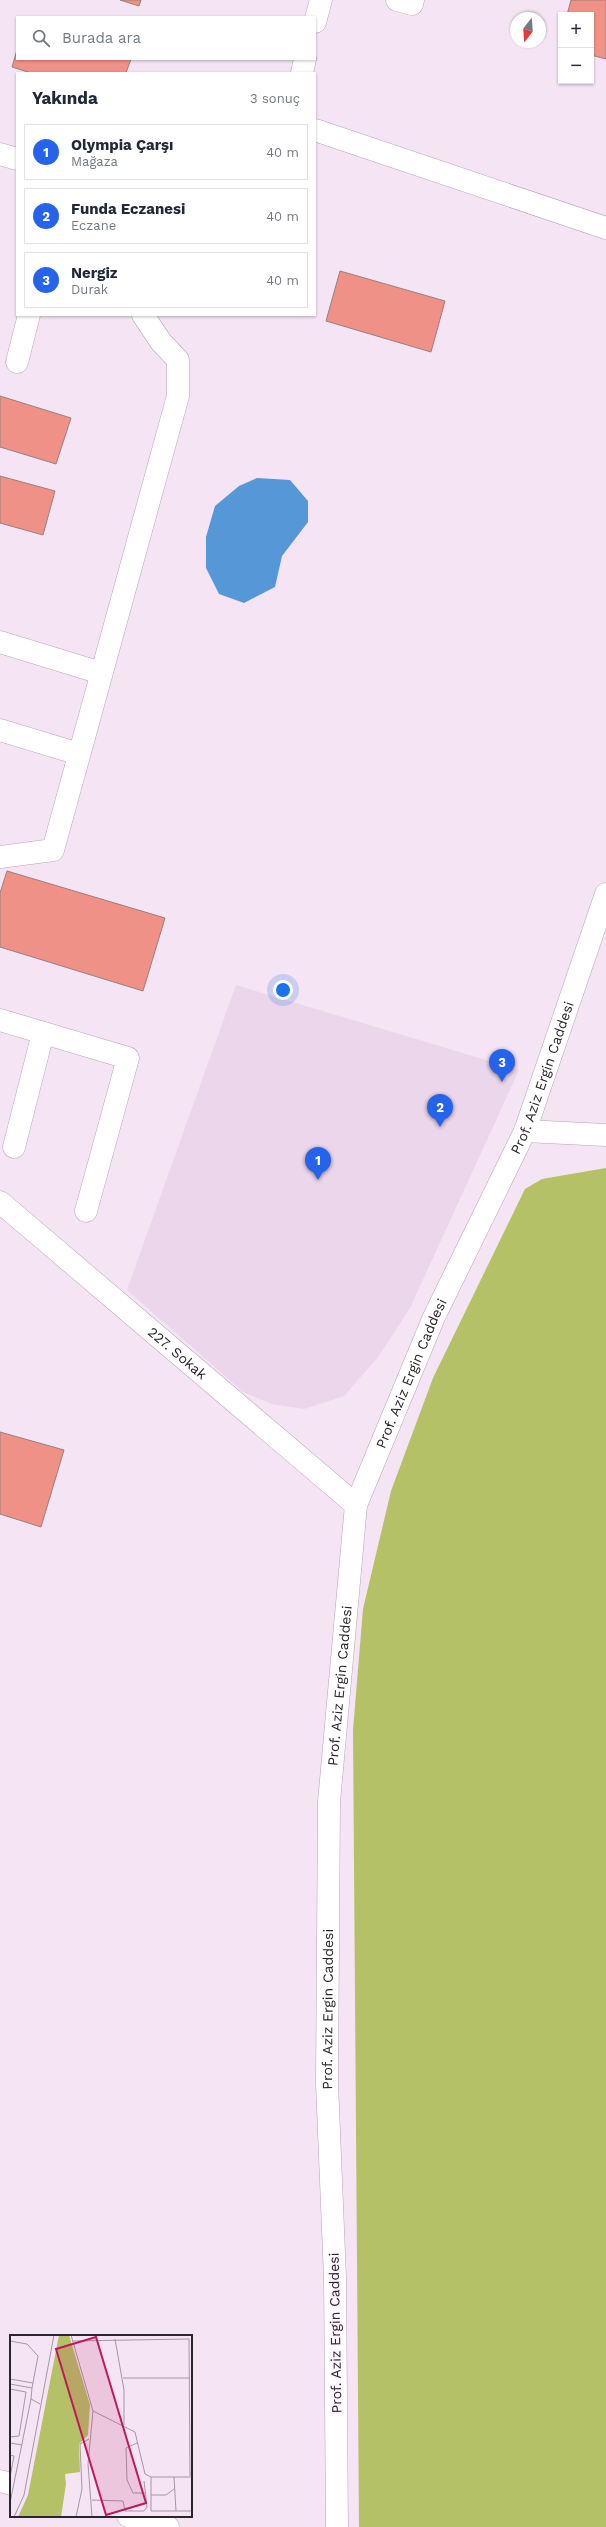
<!DOCTYPE html>
<html lang="tr">
<meta charset="utf-8">
<style>
:root{--surface:#fff;--page:#f2f2f3;--text:#1f2937;--muted:#747a83;--line:#e0e1e3;--accent:#2563eb}
body{margin:0;font-family:"Work Sans",sans-serif;background:var(--page);color:var(--text)}
.controls{position:absolute;right:12px;top:12px;display:grid;overflow:hidden;border-radius:0px;box-shadow:0 1px 3px #0004}
.controls button{width:36px;height:36px;display:grid;place-items:center;padding:0;border:0;border-bottom:1px solid var(--line);background:var(--surface);color:var(--text);font:20px sans-serif}
.compass{position:absolute;left:510px;top:12px;width:36px;height:36px;border-radius:50%;background:var(--surface);box-shadow:0 1px 3px #0004;rotate:197deg}
.you{position:absolute;left:283px;top:990px;width:14px;height:14px;margin:-10px;border:3px solid #fff;border-radius:50%;background:#1a73e8;box-shadow:0 0 0 6px #1a73e833}
.badge{display:grid;place-items:center;width:26px;height:26px;border-radius:50%;background:var(--accent);color:#fff;font-size:13px;font-weight:700}
.pin{position:absolute;translate:-50% -33px;filter:drop-shadow(0 1px 2px #0008)}
.pin::after{content:'';position:absolute;top:21px;width:14px;height:12px;background:inherit;clip-path:polygon(0 0,100% 0,50% 100%)}
.list{margin:0;padding:0;list-style:none}
h2{display:flex;justify-content:space-between;align-items:center;height:52px;margin:0;padding:0 16px;font-size:17px}
h2 small{font-size:13px;font-weight:400;color:var(--muted)}
.list li{display:grid;grid-template-columns:26px 1fr auto;gap:12px;align-items:center;box-sizing:border-box;height:56px;margin:0 8px 8px;padding:0 8px;border:1px solid var(--line);border-radius:0px}
.list b{display:block;font-size:15px;white-space:nowrap}
.list p{margin:0;font-size:13px;white-space:nowrap;color:var(--muted)}
.list em{font-size:13px;font-style:normal;color:var(--muted)}
.icon{flex:none;width:22px;height:22px;fill:none;stroke:currentColor;stroke-width:2;stroke-linecap:round;stroke-linejoin:round}
.map{position:relative;flex:none;width:606px;height:2527px;overflow:hidden}
.search{position:absolute;background:var(--surface);box-shadow:0 1px 3px #0004;left:16px;top:16px;width:300px;height:44px;display:flex;align-items:center;gap:10px;box-sizing:border-box;padding:0 14px;border-radius:0px;color:var(--muted);font-size:15px}
.panel{position:absolute;background:var(--surface);box-shadow:0 1px 3px #0004;left:16px;top:72px;width:300px;height:244px;border-radius:0px}
.map>svg:first-child{display:block}
.built{fill:#ebd6eb}
.forest{fill:#b4c166}
.water{fill:#5697d7}
.building{fill:#f09187;stroke:#96807d}
.lines{fill:none;stroke-linecap:round;stroke-linejoin:round}
.minor-casing{stroke:#b5a6b6;stroke-width:23}
.minor{stroke:#fff;stroke-width:22}
.labels{text-anchor:middle;dominant-baseline:central;stroke-width:4;stroke-linejoin:round;paint-order:stroke}
.street-label{font-size:14px;fill:#2a252b;stroke:#fdf4fe}
.inset-road{fill:none;stroke:#a398a4;stroke-width:1}
.view{fill:#c2185b;fill-opacity:0.15;stroke:#c2185b;stroke-width:2}
.inset-edge{fill:none;stroke:#2a252b;stroke-width:2}
</style>
<div class="map">
<svg width="606" height="2527" viewBox="0 0 606 2527">
<rect width="100%" height="100%" fill="#f4e4f4"/>
<!-- built -->
<path class="built" d="M236,985l283,85 -109,238 -32,49 -34,39 -40,13 -32,-5 -29,-12 -116,-102z"/>
<!-- forest -->
<path class="forest" d="M606,1168v1359h-247l-6,-797 10,-121 28,-118 42,-113 92,-189 17,-10z"/>
<!-- water -->
<path class="water" d="M257,478l33,2 18,21v21l-26,34 -7,31 -31,16 -25,-9 -13,-26v-31l9,-31 24,-20z"/>
<!-- building -->
<path class="building" d="M120,0h21l-2,6z
M571,0h35v59l-15,-4v-40h-24z
M17,50v9h114l-5,14h-95l-19,-6z
M340,271l105,30 -14,51 -105,-31z
M0,396l71,22 -15,46 -56,-17z
M0,476l55,15 -12,44 -43,-12z
M7,871l158,47 -22,73 -143,-44v-54z
M0,1432l64,18 -23,77 -41,-13z"/>
<g class="lines">
<defs>
<g id="minor">
<path d="M397,0l15,4 1,-4"/>
<path d="M315,22l6,-22"/>
<path d="M302,73l3,-14"/>
<path d="M315,130l291,98"/>
<path d="M0,154l17,5"/>
<path d="M17,362l12,-47"/>
<path d="M0,642l101,31"/>
<path d="M0,730l79,24"/>
<path d="M0,857l53,-7 125,-454v-36l-17,-18 -18,-27"/>
<path d="M0,1020l128,38 -42,153"/>
<path d="M525,1131l81,4"/>
<path d="M14,1147l29,-114"/>
<path id="s1" d="M0,1202l356,303"/>
<path d="M0,2481l11,3"/>
<path d="M128,2516l40,11"/>
<path id="s2" d="M337,2527l-2,-249 -8,-195 2,-281 27,-297 78,-188 91,-186 81,-237"/>
</g>
</defs>
<!-- minor casing -->
<use href="#minor" class="minor-casing"/>
<!-- minor -->
<use href="#minor" class="minor"/>
</g>
<g class="labels">
<!-- street labels -->
<g class="street-label">
<text stroke="none"><textPath href="#s2" startOffset="1490">Prof. Aziz Ergin Caddesi</textPath></text>
<text stroke="none"><textPath href="#s1" startOffset="233">227. Sokak</textPath></text>
<text stroke="none"><textPath href="#s2" startOffset="1166">Prof. Aziz Ergin Caddesi</textPath></text>
<text stroke="none"><textPath href="#s2" startOffset="842">Prof. Aziz Ergin Caddesi</textPath></text>
<text stroke="none"><textPath href="#s2" startOffset="518">Prof. Aziz Ergin Caddesi</textPath></text>
<text transform="translate(335 2333) rotate(-91)">Prof. Aziz Ergin Caddesi</text>
</g>
</g>
<!-- overview -->
<g transform="translate(10 2335)">
<rect width="182" height="182" fill="#f4e4f4"/>
<path d="M49,0h10l21,70 -2,30 -9,9 1,28 -15,2 1,10 -5,33h-43l10,-22z" fill="#b4c166"/>
<path class="inset-road" d="M61,0l22,76 -5,53 4,53M105,4l9,51v35M0,6l17,3 11,12 -6,32M62,6l117,-2 1,137M113,43h67M0,44l23,4M0,49l22,4 -1,11 9,5M0,54l16,3 -7,44 -9,1M83,76l42,21 10,42 6,3h41M0,108l12,2M127,108l-11,5 1,32 6,13h13M0,120l4,1 -4,21M141,142v34h41M164,142l2,34M141,160h15l8,-6M82,165l31,1 2,10h19l3,-4 -3,-26M0,168l21,-104M4,182l10,-22 30,-160M66,182l6,-28 -2,-45 9,-5"/>
<path class="view" d="M86,2l50,166 -40,12 -50,-166z"/>
<rect width="182" height="182" class="inset-edge"/>
</g>
</svg>
<div class="controls">
<button>+</button>
<button>−</button>
</div>
<svg class="compass" viewBox="-18 -18 36 36"><path d="M0-13l5 13h-10z" fill="#e53935"/><path d="M0 13l5-13h-10z" fill="#747a83"/></svg>
<div class="you"></div>
<div class="pin badge" style="left:318px;top:1180px">1</div>
<div class="pin badge" style="left:440px;top:1127px">2</div>
<div class="pin badge" style="left:502px;top:1082px">3</div>
<div class="search"><svg class="icon" aria-label="search" viewBox="0 0 24 24"><circle cx="10" cy="10" r="6"/><path d="M15 15l6 6"/></svg>Burada ara</div>
<section class="panel">
<h2>Yakında<small>3 sonuç</small></h2>
<ul class="list">
<li><span class="badge">1</span><div><b>Olympia Çarşı</b><p>Mağaza</p></div><em>40 m</em></li>
<li><span class="badge">2</span><div><b>Funda Eczanesi</b><p>Eczane</p></div><em>40 m</em></li>
<li><span class="badge">3</span><div><b>Nergiz</b><p>Durak</p></div><em>40 m</em></li>
</ul>
</section>
</div>
